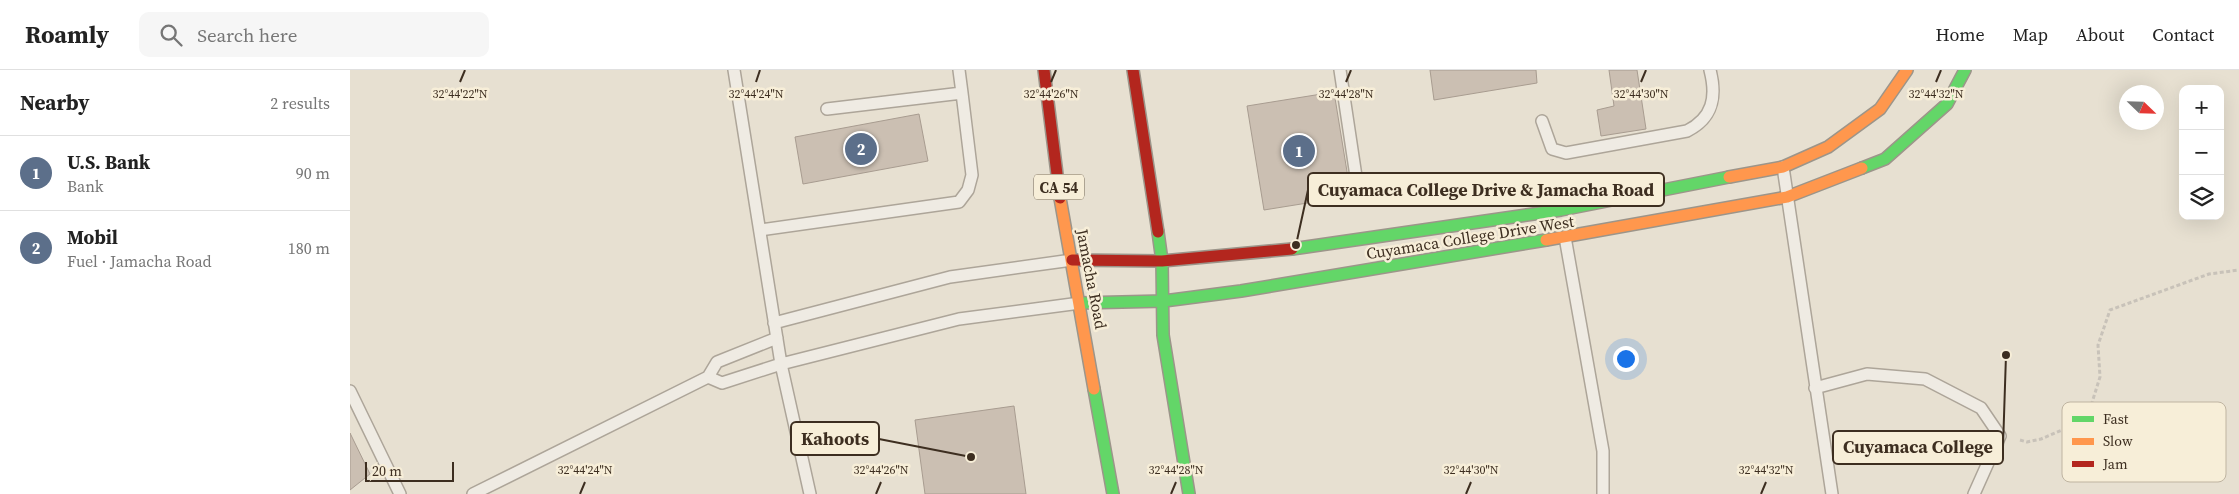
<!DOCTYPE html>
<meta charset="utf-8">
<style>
:root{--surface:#fff;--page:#f6f6f6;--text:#222;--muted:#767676;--line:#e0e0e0;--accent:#786c5e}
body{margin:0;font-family:"Source Serif 4",serif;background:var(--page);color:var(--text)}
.controls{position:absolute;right:15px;top:15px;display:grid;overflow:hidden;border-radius:10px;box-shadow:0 5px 20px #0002}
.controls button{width:45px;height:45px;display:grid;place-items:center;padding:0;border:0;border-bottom:1px solid var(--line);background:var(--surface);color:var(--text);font:25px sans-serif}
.compass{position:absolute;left:1769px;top:15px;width:45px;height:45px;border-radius:50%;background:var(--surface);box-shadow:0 5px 20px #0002;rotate:113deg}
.scale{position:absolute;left:15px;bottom:12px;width:89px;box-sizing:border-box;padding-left:5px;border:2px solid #3d2e20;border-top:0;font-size:14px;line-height:18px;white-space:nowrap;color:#3d2e20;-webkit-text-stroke:4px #f7eed8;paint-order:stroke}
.you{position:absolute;left:1275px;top:288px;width:18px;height:18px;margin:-12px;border:4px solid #fff;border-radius:50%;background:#1a73e8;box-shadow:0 0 0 8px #1a73e833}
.badge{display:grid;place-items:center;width:32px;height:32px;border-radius:50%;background:var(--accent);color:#fff;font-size:16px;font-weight:700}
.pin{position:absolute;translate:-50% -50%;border:2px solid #fff;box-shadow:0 1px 5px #0006}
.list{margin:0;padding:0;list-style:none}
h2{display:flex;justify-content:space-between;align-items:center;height:65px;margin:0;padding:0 20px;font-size:21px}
h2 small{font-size:16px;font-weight:400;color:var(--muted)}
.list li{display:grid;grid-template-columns:32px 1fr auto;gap:15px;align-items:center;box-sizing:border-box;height:75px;padding:0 20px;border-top:1px solid var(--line)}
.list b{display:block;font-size:19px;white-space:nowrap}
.list p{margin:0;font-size:16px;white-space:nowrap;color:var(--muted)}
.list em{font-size:16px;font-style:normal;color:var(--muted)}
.icon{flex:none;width:28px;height:28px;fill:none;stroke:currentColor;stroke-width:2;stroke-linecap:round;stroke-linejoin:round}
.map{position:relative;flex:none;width:1889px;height:424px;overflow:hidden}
header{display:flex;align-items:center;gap:30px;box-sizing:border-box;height:70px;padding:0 25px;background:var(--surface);border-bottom:1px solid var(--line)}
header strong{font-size:24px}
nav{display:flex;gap:28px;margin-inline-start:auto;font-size:18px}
.search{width:350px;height:45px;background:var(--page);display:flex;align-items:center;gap:12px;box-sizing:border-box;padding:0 18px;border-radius:10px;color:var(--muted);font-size:19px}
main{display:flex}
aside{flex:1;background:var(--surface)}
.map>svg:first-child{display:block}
.building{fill:#cbbfb2;stroke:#a89c90}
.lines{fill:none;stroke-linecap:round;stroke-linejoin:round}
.lane-casing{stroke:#ada599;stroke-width:14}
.fast-casing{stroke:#9c958a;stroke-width:14}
.slow-casing{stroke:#9c958a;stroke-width:14}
.jam-casing{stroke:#9c958a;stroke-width:14}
.path{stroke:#c8c2b9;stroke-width:3;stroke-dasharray:4 2.5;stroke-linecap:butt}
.lane{stroke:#efebe3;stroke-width:11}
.fast{stroke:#63d668;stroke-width:11}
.slow{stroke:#ff974d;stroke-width:11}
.jam{stroke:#b3261e;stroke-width:11}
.ticks{fill:none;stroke:#3d2e20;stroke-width:2}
.labels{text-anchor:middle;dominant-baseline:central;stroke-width:5;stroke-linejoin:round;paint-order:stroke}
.shield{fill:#f7eed8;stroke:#756857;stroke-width:1}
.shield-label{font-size:15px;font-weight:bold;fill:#3d2e20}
.street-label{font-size:16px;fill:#3d2e20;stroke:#f7eed8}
.key{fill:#f7eed8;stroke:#bfb4a1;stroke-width:1}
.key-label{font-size:14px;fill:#3d2e20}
.ticks-label{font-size:12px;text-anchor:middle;fill:#3d2e20;stroke:#f7eed8;stroke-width:5;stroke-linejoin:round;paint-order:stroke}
.leader{fill:none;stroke:#3d2e20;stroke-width:2}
.callout-dot{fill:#3d2e20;stroke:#f7eed8;stroke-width:2}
.callout{fill:#f7eed8;stroke:#3d2e20;stroke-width:2}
.callout-label{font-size:18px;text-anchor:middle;font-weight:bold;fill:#3d2e20}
</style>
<header>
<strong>Roamly</strong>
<div class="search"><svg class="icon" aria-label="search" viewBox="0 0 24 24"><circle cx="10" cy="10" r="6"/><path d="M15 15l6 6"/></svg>Search here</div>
<nav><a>Home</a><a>Map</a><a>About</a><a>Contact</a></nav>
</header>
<main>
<aside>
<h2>Nearby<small>2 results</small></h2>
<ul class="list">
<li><span class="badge" style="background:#5c6f8a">1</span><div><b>U.S. Bank</b><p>Bank</p></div><em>90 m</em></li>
<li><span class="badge" style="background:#5c6f8a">2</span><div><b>Mobil</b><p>Fuel · Jamacha Road</p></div><em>180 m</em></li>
</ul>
</aside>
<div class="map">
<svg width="1889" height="424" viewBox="0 0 1889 424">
<rect width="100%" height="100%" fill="#e7e0d1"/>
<!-- building -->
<path class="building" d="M1080,0h106l1,13 -103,17z
M1259,0h28l9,59 -45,7 -4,-26 17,-4z
M984,22l17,104 -87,14 -17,-104z
M569,44l9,47 -125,23 -8,-47z
M664,336l12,88h-101l-10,-74z
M0,363l20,41 -20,16z"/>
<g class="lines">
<defs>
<path id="lane" d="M384,0l47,294 29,130
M609,0l3,23
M990,0l17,113 10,6 43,-9
M1192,51l10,28 14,4 121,-22c26,-13 30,-34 23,-61
M1433,97l49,327
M410,160l199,-28 9,-12 4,-15 -10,-82 -135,16
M1215,167l38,214v43
M424,253l176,-46 122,-17
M358,307l14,6 59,-19 178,-45 121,-16
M1465,318l52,-14 58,5 56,29 19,28 -26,58
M0,321l50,103
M123,424l235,-117 9,-15 60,-24"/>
<path id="fast" d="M1512,98l23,-9 62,-55 18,-34
M808,162l4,29 1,74 26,159
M942,179l269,-39 168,-33
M730,233l84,-2 77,-10 305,-51
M744,319l19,105"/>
<path id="slow" d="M1379,107l54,-10 45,-20 52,-38 27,-39
M710,128l34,191
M1196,170l241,-43 75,-29"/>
<path id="jam" d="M694,0l16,128
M783,0l25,162
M722,190l90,1 130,-12"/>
</defs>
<!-- lane casing -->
<use href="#lane" class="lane-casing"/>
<!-- fast casing -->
<use href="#fast" class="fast-casing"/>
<!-- slow casing -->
<use href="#slow" class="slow-casing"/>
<!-- jam casing -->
<use href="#jam" class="jam-casing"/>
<!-- path -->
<path class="path" d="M1670,370l7,2 14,-3 28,-12 20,-15 11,-35 -2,-32 12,-35 99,-36 30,-4"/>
<!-- lane -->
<use href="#lane" class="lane"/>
<!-- fast -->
<use href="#fast" class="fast"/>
<!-- slow -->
<use href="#slow" class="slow"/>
<!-- jam -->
<use href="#jam" class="jam"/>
</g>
<!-- ticks -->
<path class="ticks" d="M110,12l5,-12M406,12l4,-12M701,12l5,-12M996,12l5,-12M1291,12l5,-12M1586,12l5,-12M230,424l5,-12M526,424l5,-12M821,424l5,-12M1116,424l5,-12M1411,424l5,-12"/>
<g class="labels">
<!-- shield labels -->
<rect class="shield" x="684" y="104.5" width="50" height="25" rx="4"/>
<g class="shield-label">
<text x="709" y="117">CA 54</text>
</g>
<!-- street labels -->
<g class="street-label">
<text transform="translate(1120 167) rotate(-9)">Cuyamaca College Drive West</text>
<text transform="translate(742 209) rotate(79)">Jamacha Road</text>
</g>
</g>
<!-- legend -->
<rect x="1712" y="332" width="164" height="80" rx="8" class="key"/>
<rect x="1722" y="346" width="22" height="6" fill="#63d668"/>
<rect x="1722" y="368" width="22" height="7" fill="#ff974d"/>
<rect x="1722" y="391" width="22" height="6" fill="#b3261e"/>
<g class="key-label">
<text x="1753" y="354">Fast</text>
<text x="1753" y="376">Slow</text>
<text x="1753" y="399">Jam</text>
</g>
<g class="ticks-label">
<text x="110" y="28">32°44'22"N</text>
<text x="406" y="28">32°44'24"N</text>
<text x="701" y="28">32°44'26"N</text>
<text x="996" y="28">32°44'28"N</text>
<text x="1291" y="28">32°44'30"N</text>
<text x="1586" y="28">32°44'32"N</text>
<text x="235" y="404">32°44'24"N</text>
<text x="531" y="404">32°44'26"N</text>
<text x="826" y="404">32°44'28"N</text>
<text x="1121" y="404">32°44'30"N</text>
<text x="1416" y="404">32°44'32"N</text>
</g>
<!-- callouts -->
<path class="leader" d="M946 175L958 120M621 387L529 369M1656 285L1653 377"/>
<g class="callout-dot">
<circle cx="946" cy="175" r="5"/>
<circle cx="621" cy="387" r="5"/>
<circle cx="1656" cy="285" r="5"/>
</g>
<g class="callout">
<rect x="958" y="103" width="356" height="33" rx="5"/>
<rect x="441" y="352" width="88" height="33" rx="5"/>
<rect x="1483" y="361" width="170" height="33" rx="5"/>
</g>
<g class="callout-label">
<text x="1136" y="126">Cuyamaca College Drive &amp; Jamacha Road</text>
<text x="485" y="375">Kahoots</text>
<text x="1568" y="383">Cuyamaca College</text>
</g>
</svg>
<div class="controls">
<button>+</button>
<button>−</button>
<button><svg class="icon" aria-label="layers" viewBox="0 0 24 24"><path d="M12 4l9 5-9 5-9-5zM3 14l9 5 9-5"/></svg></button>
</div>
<svg class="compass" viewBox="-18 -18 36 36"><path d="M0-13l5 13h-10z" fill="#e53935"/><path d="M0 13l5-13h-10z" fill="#767676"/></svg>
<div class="scale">20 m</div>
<div class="you"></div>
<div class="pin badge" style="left:949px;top:81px;background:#5c6f8a">1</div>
<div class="pin badge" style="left:511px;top:79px;background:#5c6f8a">2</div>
</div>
</main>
